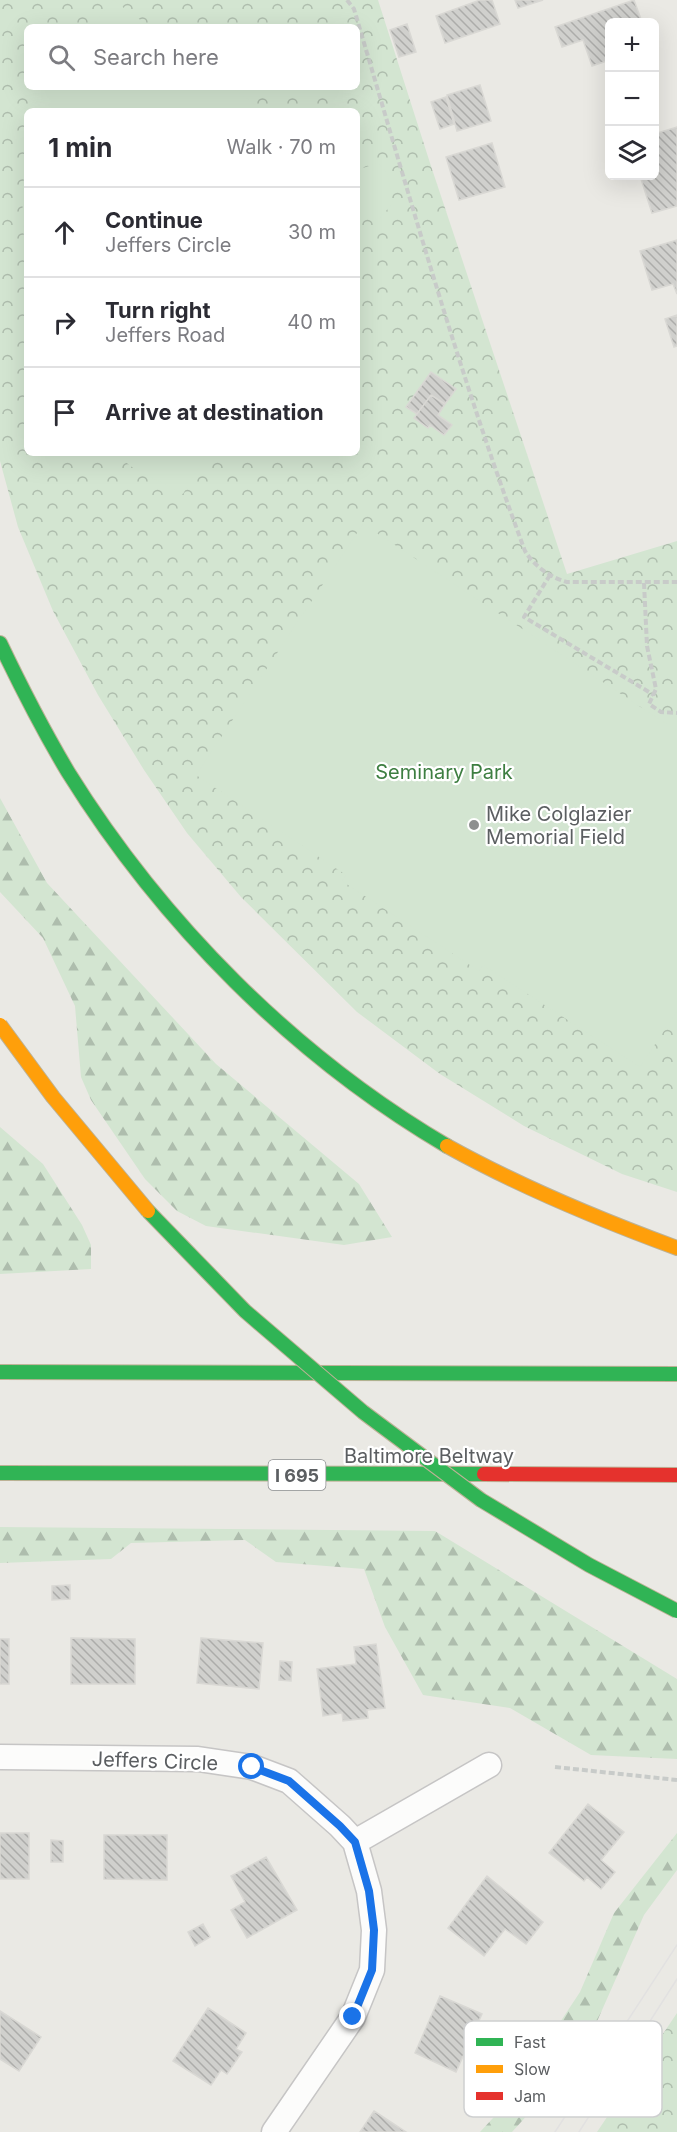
<!DOCTYPE html>
<meta charset="utf-8">
<style>
:root{--surface:#fff;--page:#f7f7f7;--text:#2b2b33;--muted:#7c7c81;--line:#e1e1e2}
body{margin:0;font-family:Inter,sans-serif;background:var(--page);color:var(--text)}
.controls{position:absolute;right:18px;top:18px;display:grid;overflow:hidden;border-radius:9px;box-shadow:0 6px 24px #0002}
.controls button{width:54px;height:54px;display:grid;place-items:center;padding:0;border:0;border-bottom:2px solid var(--line);background:var(--surface);color:var(--text);font:30px sans-serif}
.stop{position:absolute;width:18px;height:18px;margin:-14px;border:4px solid #1a73e8;border-radius:50%;background:#fff}
.stop.end{background:#1a73e8;border-color:#fff;box-shadow:0 2px 6px #0008}
.list{margin:0;padding:0;list-style:none}
h2{display:flex;justify-content:space-between;align-items:center;height:78px;margin:0;padding:0 24px;font-size:26px}
h2 small{font-size:20px;font-weight:400;color:var(--muted)}
.list li{display:grid;grid-template-columns:39px 1fr auto;gap:18px;align-items:center;box-sizing:border-box;height:90px;padding:0 24px;border-top:2px solid var(--line)}
.list b{display:block;font-size:22px;white-space:nowrap}
.list p{margin:0;font-size:20px;white-space:nowrap;color:var(--muted)}
.list em{font-size:20px;font-style:normal;color:var(--muted)}
.icon{flex:none;width:33px;height:33px;fill:none;stroke:currentColor;stroke-width:2;stroke-linecap:round;stroke-linejoin:round}
.map{position:relative;flex:none;width:677px;height:2132px;overflow:hidden}
.search{position:absolute;background:var(--surface);box-shadow:0 6px 24px #0002;left:24px;top:24px;width:336px;height:66px;display:flex;align-items:center;gap:15px;box-sizing:border-box;padding:0 21px;border-radius:9px;color:var(--muted);font-size:22px}
.panel{position:absolute;background:var(--surface);box-shadow:0 6px 24px #0002;left:24px;top:108px;width:336px;height:348px;border-radius:9px}
.map>svg:first-child{display:block}
.forest{fill:url(#forest-firs)}
.park{fill:url(#park-crowns);fill-rule:evenodd}
.pitch{fill:#d3e5d1}
.building{fill:url(#building-back-hatch);stroke:#d9d8d4;stroke-width:1.5}
.lines{fill:none;stroke-linecap:round;stroke-linejoin:round}
.street-casing{stroke:#c6c5c5;stroke-width:27}
.fast-casing{stroke:#bdb296;stroke-width:16}
.slow-casing{stroke:#bdb296;stroke-width:16}
.jam-casing{stroke:#bdb296;stroke-width:16}
.path{stroke:#c8cbc9;stroke-width:4;stroke-dasharray:6 3;stroke-linecap:butt}
.street{stroke:#fcfcfb;stroke-width:24}
.fast{stroke:#30b455;stroke-width:14}
.slow{stroke:#ff9f0a;stroke-width:14}
.jam{stroke:#e5322d;stroke-width:14}
.tram{stroke:#e2e1e1;stroke-width:1.5}
.fast-bridge-casing{stroke:#bdb296;stroke-width:16;stroke-linecap:butt}
.slow-bridge-casing{stroke:#bdb296;stroke-width:16;stroke-linecap:butt}
.fast-bridge{stroke:#30b455;stroke-width:14}
.slow-bridge{stroke:#ff9f0a;stroke-width:14}
.route{stroke:#1a73e8;stroke-width:8}
.poi-dot{fill:#8d8f8f;stroke:#fff;stroke-width:2}
.labels{text-anchor:middle;dominant-baseline:central;stroke-width:4.5;stroke-linejoin:round;paint-order:stroke}
.shield{fill:#fff;stroke:#8c8e90;stroke-width:1.5}
.shield-label{font-size:18px;font-weight:bold;fill:#5b5e61}
.park-label{font-size:20px;fill:#3d7e41;stroke:#fff}
.poi-label{font-size:20px;fill:#5b5e61;stroke:#fff;text-anchor:start}
.street-label{font-size:20px;fill:#5b5e61;stroke:#fff}
.key{fill:#fff;stroke:#cecfd0;stroke-width:1.5}
.key-label{font-size:16px;fill:#5b5e61}
</style>
<div class="map">
<svg width="677" height="2132" viewBox="0 0 677 2132">
<defs>
<pattern id="forest-firs" width="22" height="20" patternUnits="userSpaceOnUse" patternTransform="scale(1.5)"><rect width="22" height="20" fill="#d3e5d1"/><path d="M5 1l3.5 6h-7zM16 11l3.5 6h-7z" fill="#aebdad"/></pattern>
<pattern id="park-crowns" width="20" height="18" patternUnits="userSpaceOnUse" patternTransform="scale(1.5)"><rect width="20" height="18" fill="#d3e5d1"/><path d="M2 6a3 3 0 1 1 6 0M12 15a3 3 0 1 1 6 0" fill="none" stroke="#aebdad"/></pattern>
<pattern id="building-back-hatch" width="6" height="6" patternUnits="userSpaceOnUse" patternTransform="scale(1.5)"><rect width="6" height="6" fill="#d0d0cd"/><path d="M-1 5l2 2M0 0l6 6M5-1l2 2" fill="none" stroke="#acacaa"/></pattern>
</defs>
<rect width="100%" height="100%" fill="#eae9e4"/>
<!-- forest -->
<path class="forest" d="M0,798l47,85 169,181 143,120 33,53 -48,8 -138,-19 -29,-15 -32,-32 -54,-79 -10,-23 -6,-71 -32,-68 -43,-46z
M0,1127l43,37 39,61 9,20v24l-91,5z
M0,1527l435,4 242,148v80l-86,-4 -81,-47 -87,-13 -38,-68 -21,-58 -88,-7 -31,-22 -114,3 -20,16 -111,4z
M677,1833v37l-33,45 -49,111 -44,63 -39,43h-32l26,-28 74,-112 34,-79z"/>
<!-- park -->
<path class="park" d="M0,0h378l52,163 137,411 110,-33v651l-55,-18 -98,-48 -84,-52 -83,-62 -116,-115 -54,-64 -43,-63 -46,-75 -45,-84 -35,-84 -18,-66zM27,27h330v60h-330zM27,111h330v342h-330z
M677,2013v119h-80z"/>
<!-- pitch -->
<path class="pitch" d="M113,0l37,27h-59z
M46,87h185l33,24h-226z
M27,154v121l-2,-8 -3,-73z
M378,163l9,10 6,30 -15,17 -19,-8 -2,2v-44z
M117,453h90l-24,41 -53,-28z
M363,524l314,207v280l-37,56 -157,-102 -4,6 -137,-90 4,-6 -150,-100z"/>
<!-- building -->
<path class="building" d="M480,0h12l8,24 -55,19 -9,-27z
M515,0h28l-25,8z
M634,0l8,22h-32v38l-18,6 -9,-26 -21,7 -7,-20z
M407,24l9,28 -17,5 -9,-27z
M480,85l11,36 -34,10 -10,-36z
M446,97l8,27 -14,5 -9,-27z
M677,127v79l-25,7 -12,-37h14v-42z
M492,143l13,44 -46,13 -13,-43z
M677,240v54l-4,-10 -21,6 -12,-39z
M677,315v31l-3,1 -9,-28z
M431,372l25,17 -11,15 -14,-9 -14,19 -11,-7z
M431,395l14,9 -7,11 14,10 -8,10 -14,-10 -2,3 -14,-10z
M70,1585v14l-18,1v-14z
M71,1638l64,1v45h-64z
M201,1638l62,5 -4,46 -62,-6z
M0,1639h9v45h-9z
M376,1644l9,64 -18,2 1,8 -25,3 -1,-8 -19,3 -6,-47 39,-5 -2,-17z
M280,1661l12,1 -1,19 -12,-1z
M588,1804l36,28 -23,28 14,12 -14,17 -14,-12 -3,4 -35,-28z
M0,1833h29v46h-29z
M104,1835h63v45l-63,-1z
M51,1840l12,1v21h-12z
M266,1857l31,53 -50,28 -16,-28 14,-8 -14,-26z
M487,1876l56,46 -17,22 -21,-15 -21,27 -36,-28z
M203,1924l7,13 -15,9 -7,-14z
M440,1996l42,18 -26,58 -41,-19z
M208,2008l38,25 -10,16 6,3 -15,22 -6,-4 -10,15 -38,-24z
M0,2011l41,26 -22,34 -19,-12z
M374,2111l32,21h-46z"/>
<g class="lines">
<defs>
<path id="street" d="M0,1757l198,2 54,8 37,14 51,45 15,16 14,49 5,39 -2,40 -19,47 -79,115
M355,1842l134,-77"/>
<path id="fast" d="M0,643c21,44 43,87 68,129 94,151 226,284 379,374
M0,1372l677,2
M0,1473l484,1"/>
<path id="slow" d="M447,1146c74,41 151,73 230,102"/>
<path id="jam" d="M484,1474l193,1"/>
</defs>
<!-- street casing -->
<use href="#street" class="street-casing"/>
<!-- fast casing -->
<use href="#fast" class="fast-casing"/>
<!-- slow casing -->
<use href="#slow" class="slow-casing"/>
<!-- jam casing -->
<use href="#jam" class="jam-casing"/>
<!-- path -->
<path class="path" d="M347,0l7,9c54,182 105,365 171,542 9,15 26,27 42,31h110
M550,575l-26,42 130,78
M644,583l3,63 9,43 -7,15 12,8 16,1
M555,1767l122,13"/>
<!-- street -->
<use href="#street" class="street"/>
<!-- fast -->
<use href="#fast" class="fast"/>
<!-- slow -->
<use href="#slow" class="slow"/>
<!-- jam -->
<use href="#jam" class="jam"/>
<!-- tram -->
<path class="tram" d="M555,2132l122,-187
M579,2132l98,-153"/>
<defs>
<path id="fast-bridge" d="M148,1211l97,100 118,101 118,88 108,65 88,46"/>
<path id="slow-bridge" d="M0,1025l53,72 95,114"/>
</defs>
<!-- fast-bridge casing -->
<use href="#fast-bridge" class="fast-bridge-casing"/>
<!-- slow-bridge casing -->
<use href="#slow-bridge" class="slow-bridge-casing"/>
<!-- fast-bridge -->
<use href="#fast-bridge" class="fast-bridge"/>
<!-- slow-bridge -->
<use href="#slow-bridge" class="slow-bridge"/>
</g>
<g class="lines">
<!-- route -->
<path class="route" d="M252,1767l37,14 51,45 15,16 14,49 5,39 -2,40 -19,47"/>
</g>
<!-- markers -->
<circle class="poi-dot" cx="474" cy="825" r="6"/>
<g class="labels">
<!-- shield labels -->
<rect class="shield" x="268.5" y="1460" width="57" height="30" rx="4.5"/>
<g class="shield-label">
<text x="297" y="1475">I 695</text>
</g>
<!-- park labels -->
<g class="park-label">
<text x="444" y="772">Seminary Park</text>
</g>
<!-- poi labels -->
<g class="poi-label">
<text x="486" y="814">Mike Colglazier<tspan x="486" dy="23">Memorial Field</tspan></text>
</g>
<!-- street labels -->
<g class="street-label">
<text x="429" y="1456">Baltimore Beltway</text>
<text transform="translate(155 1761) rotate(2)">Jeffers Circle</text>
</g>
</g>
<!-- legend -->
<rect x="464" y="2021" width="198" height="96" rx="9" class="key"/>
<rect x="476" y="2038" width="27" height="8" fill="#30b455"/>
<rect x="476" y="2065" width="27" height="8" fill="#ff9f0a"/>
<rect x="476" y="2092" width="27" height="8" fill="#e5322d"/>
<g class="key-label">
<text x="514" y="2048">Fast</text>
<text x="514" y="2075">Slow</text>
<text x="514" y="2102">Jam</text>
</g>
</svg>
<div class="controls">
<button>+</button>
<button>−</button>
<button><svg class="icon" aria-label="layers" viewBox="0 0 24 24"><path d="M12 4l9 5-9 5-9-5zM3 14l9 5 9-5"/></svg></button>
</div>
<div class="stop" style="left:252px;top:1767px"></div>
<div class="stop end" style="left:353px;top:2017px"></div>
<div class="search"><svg class="icon" aria-label="search" viewBox="0 0 24 24"><circle cx="10" cy="10" r="6"/><path d="M15 15l6 6"/></svg>Search here</div>
<section class="panel">
<h2>1 min<small>Walk · 70 m</small></h2>
<ul class="list">
<li><svg class="icon" aria-label="ahead" viewBox="0 0 24 24"><path d="M12 20V5M6 11l6-6 6 6"/></svg><div><b>Continue</b><p>Jeffers Circle</p></div><em>30 m</em></li>
<li><svg class="icon" aria-label="right" viewBox="0 0 24 24"><path d="M7 20v-9h11M14 6l5 5-5 5"/></svg><div><b>Turn right</b><p>Jeffers Road</p></div><em>40 m</em></li>
<li><svg class="icon" aria-label="arrive" viewBox="0 0 24 24"><path d="M6 21V4h12l-3 4 3 4H6"/></svg><div><b>Arrive at destination</b></div></li>
</ul>
</section>
</div>
